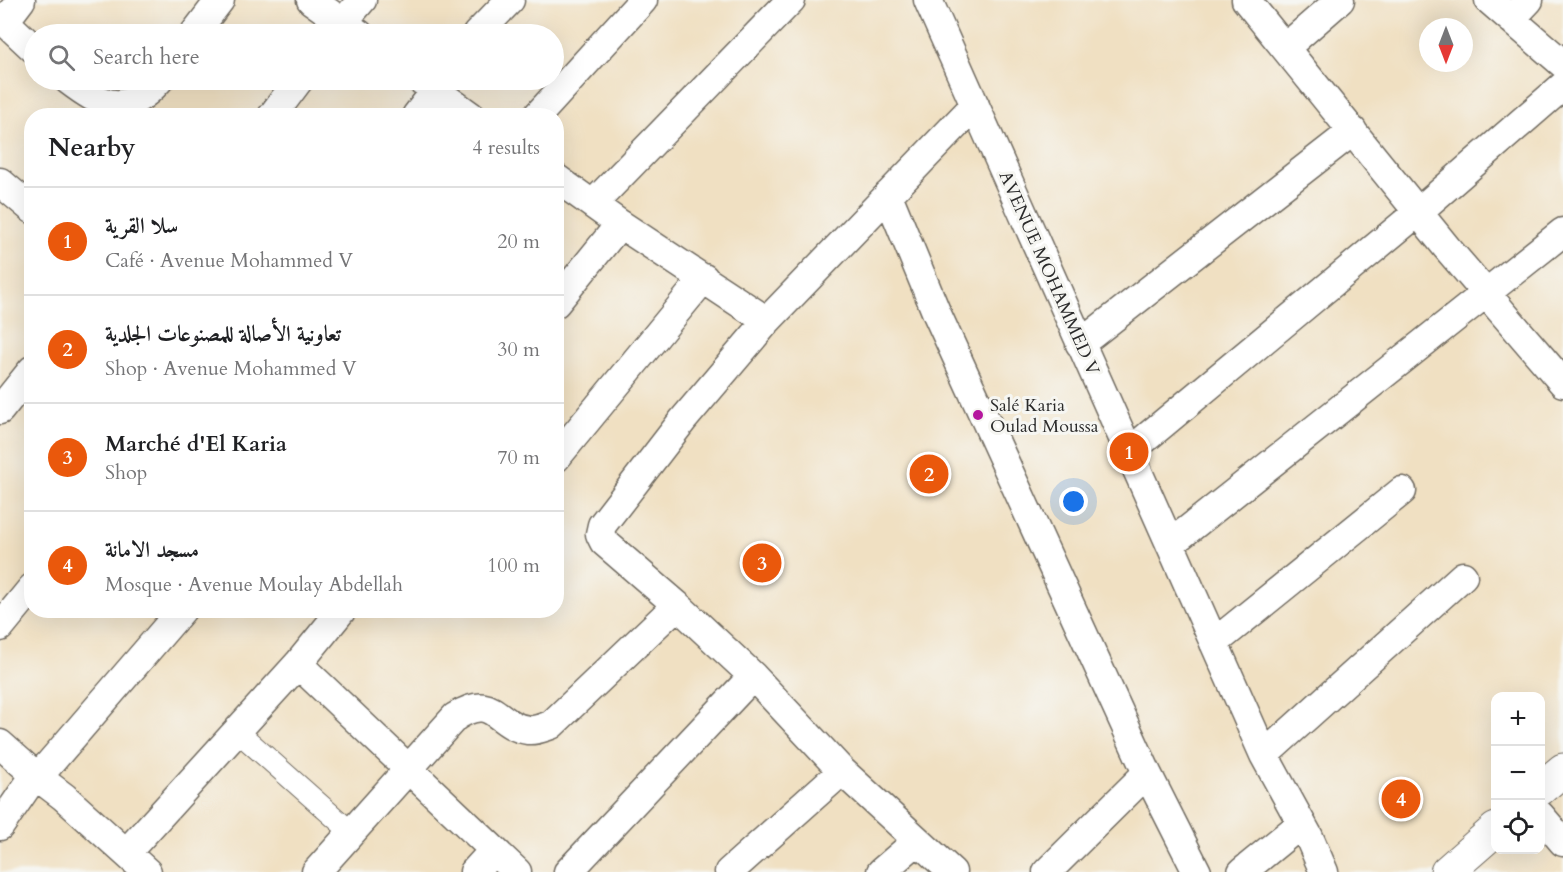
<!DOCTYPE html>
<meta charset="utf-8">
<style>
:root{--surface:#fff;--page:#f6f6f6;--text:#202124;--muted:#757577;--line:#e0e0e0;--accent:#ea580c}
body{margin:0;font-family:Cardo,Amiri,serif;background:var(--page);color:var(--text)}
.controls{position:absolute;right:18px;bottom:18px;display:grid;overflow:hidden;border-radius:12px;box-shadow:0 6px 24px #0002}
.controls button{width:54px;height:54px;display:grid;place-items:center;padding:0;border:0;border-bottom:2px solid var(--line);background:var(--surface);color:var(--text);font:30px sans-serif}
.compass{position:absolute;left:1419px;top:18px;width:54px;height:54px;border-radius:50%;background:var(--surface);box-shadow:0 6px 24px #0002;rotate:180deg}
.you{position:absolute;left:1074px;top:502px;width:21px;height:21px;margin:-15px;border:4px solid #fff;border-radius:50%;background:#1a73e8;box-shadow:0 0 0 9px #1a73e833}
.badge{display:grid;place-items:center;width:39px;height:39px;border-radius:50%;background:var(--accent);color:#fff;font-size:20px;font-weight:700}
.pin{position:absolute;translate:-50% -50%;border:3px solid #fff;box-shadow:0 2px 6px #0006}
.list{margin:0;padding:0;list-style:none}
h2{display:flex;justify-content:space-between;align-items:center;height:78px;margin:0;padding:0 24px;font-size:26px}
h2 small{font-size:20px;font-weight:400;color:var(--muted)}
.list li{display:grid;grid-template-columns:39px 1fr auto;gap:18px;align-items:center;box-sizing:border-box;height:108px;padding:0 24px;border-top:2px solid var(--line)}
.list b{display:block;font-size:22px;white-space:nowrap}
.list p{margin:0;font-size:20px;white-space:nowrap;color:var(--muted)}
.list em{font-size:20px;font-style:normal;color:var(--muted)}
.icon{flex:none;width:33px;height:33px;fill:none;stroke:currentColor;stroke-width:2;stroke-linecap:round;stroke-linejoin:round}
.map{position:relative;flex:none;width:1563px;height:872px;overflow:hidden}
.search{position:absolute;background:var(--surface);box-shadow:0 6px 24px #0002;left:24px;top:24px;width:540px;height:66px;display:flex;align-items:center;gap:15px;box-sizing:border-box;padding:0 21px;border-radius:33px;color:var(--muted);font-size:22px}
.panel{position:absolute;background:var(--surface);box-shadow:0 6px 24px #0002;left:24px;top:108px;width:540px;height:510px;border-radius:24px}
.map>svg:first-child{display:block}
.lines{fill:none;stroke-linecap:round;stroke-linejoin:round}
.pedestrian-casing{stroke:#706a60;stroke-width:23}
.minor-casing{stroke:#706a60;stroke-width:31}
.tertiary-casing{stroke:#706a60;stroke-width:35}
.pedestrian{stroke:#fff;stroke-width:21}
.minor{stroke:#fff;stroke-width:28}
.tertiary{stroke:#fff;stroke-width:33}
.poi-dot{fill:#b5179e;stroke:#f6f6f2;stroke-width:2}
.labels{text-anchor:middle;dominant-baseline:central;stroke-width:6;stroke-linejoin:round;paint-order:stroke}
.street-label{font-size:18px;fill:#2b2b2b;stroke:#f6f6f2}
.poi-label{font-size:18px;fill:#2b2b2b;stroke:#f6f6f2;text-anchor:start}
</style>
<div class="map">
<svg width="1563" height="872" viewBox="0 0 1563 872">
<rect width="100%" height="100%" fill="#f6f6f2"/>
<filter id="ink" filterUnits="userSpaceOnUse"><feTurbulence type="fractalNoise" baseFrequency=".0167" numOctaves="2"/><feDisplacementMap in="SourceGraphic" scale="12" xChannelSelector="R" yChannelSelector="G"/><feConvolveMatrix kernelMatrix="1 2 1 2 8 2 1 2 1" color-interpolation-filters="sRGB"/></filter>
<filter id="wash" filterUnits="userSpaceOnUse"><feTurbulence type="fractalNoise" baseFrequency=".008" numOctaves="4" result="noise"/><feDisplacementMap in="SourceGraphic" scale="24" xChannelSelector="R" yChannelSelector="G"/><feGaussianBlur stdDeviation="1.35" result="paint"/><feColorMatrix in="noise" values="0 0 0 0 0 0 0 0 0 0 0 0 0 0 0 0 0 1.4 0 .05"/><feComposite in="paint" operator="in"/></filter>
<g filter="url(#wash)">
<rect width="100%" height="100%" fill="#f0e0c2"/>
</g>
<g filter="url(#ink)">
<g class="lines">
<defs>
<path id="pedestrian" d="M237,731l114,101"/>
<path id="minor" d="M311,0l48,34
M928,0l336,755 45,82 15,35
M1246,0l201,248 116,135
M1489,0l74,64
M0,17l34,32
M1511,19l18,-19
M5,21l16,-21
M194,34l26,-34
M333,34l29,-34
M477,34l33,-34
M1285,48l55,-48
M68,80c34,26 58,38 91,0
M421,80l50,36
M272,116l27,-36
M416,116l20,-26
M537,116l106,-116
M556,178l64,46 147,97
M0,182l32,27
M888,195l49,119 210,459 50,99
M593,204l198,-204
M556,303l64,-79
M1080,344l273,-213
M0,410l32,-40
M1129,452l289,-240 145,-126
M556,458l148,-180
M1170,544l393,-312
M0,627l32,-39
M1214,643l188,-152
M298,664l219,208
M0,744l35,31 29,22 83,75
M1264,755l199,-179
M38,777l144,-167
M1540,815l23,27
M0,826l35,-51
M126,853l172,-189 44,-54
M316,872l139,-155c40,-26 40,9 73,13 8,1 16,-3 23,-5l126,-120
M474,872l20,-22
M568,872l185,-196
M729,872l113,-101
M881,872l36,-31
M952,872l-110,-101 -89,-95 -76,-71 -73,-63 -4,-8 2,-9 81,-105 84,-99 208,-216
M1047,872l100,-99
M1242,872l59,-48"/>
<path id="tertiary" d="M1540,789l23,-19
M1447,872l49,-43"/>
</defs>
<!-- pedestrian casing -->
<use href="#pedestrian" class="pedestrian-casing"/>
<!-- minor casing -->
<use href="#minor" class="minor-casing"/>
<!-- tertiary casing -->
<use href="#tertiary" class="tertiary-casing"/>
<!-- pedestrian -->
<use href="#pedestrian" class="pedestrian"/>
<!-- minor -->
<use href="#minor" class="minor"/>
<!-- tertiary -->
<use href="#tertiary" class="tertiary"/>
</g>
</g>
<!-- markers -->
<circle class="poi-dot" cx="978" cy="415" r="6"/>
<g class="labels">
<!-- street labels -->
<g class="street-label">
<text transform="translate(1049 273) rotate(66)">AVENUE MOHAMMED V</text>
</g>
<!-- poi labels -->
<g class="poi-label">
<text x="990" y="405">Salé Karia<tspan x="990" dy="21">Oulad Moussa</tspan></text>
</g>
</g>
</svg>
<div class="controls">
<button>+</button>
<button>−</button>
<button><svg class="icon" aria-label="locate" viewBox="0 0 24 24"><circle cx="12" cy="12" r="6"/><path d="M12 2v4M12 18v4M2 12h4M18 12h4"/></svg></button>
</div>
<svg class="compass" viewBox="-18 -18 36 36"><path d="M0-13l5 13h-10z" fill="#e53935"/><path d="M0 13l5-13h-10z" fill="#757577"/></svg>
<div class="you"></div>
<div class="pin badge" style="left:1129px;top:452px">1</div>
<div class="pin badge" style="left:929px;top:474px">2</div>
<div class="pin badge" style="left:762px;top:563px">3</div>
<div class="pin badge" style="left:1401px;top:799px">4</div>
<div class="search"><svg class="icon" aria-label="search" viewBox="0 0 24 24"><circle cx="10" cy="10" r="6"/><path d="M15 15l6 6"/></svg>Search here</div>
<section class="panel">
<h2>Nearby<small>4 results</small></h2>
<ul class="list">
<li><span class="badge">1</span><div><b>سلا القرية</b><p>Café · Avenue Mohammed V</p></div><em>20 m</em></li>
<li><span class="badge">2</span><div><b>تعاونية الأصالة للمصنوعات الجلدية</b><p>Shop · Avenue Mohammed V</p></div><em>30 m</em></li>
<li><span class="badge">3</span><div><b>Marché d'El Karia</b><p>Shop</p></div><em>70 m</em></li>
<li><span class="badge">4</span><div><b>مسجد الامانة</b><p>Mosque · Avenue Moulay Abdellah</p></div><em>100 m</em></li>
</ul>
</section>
</div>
